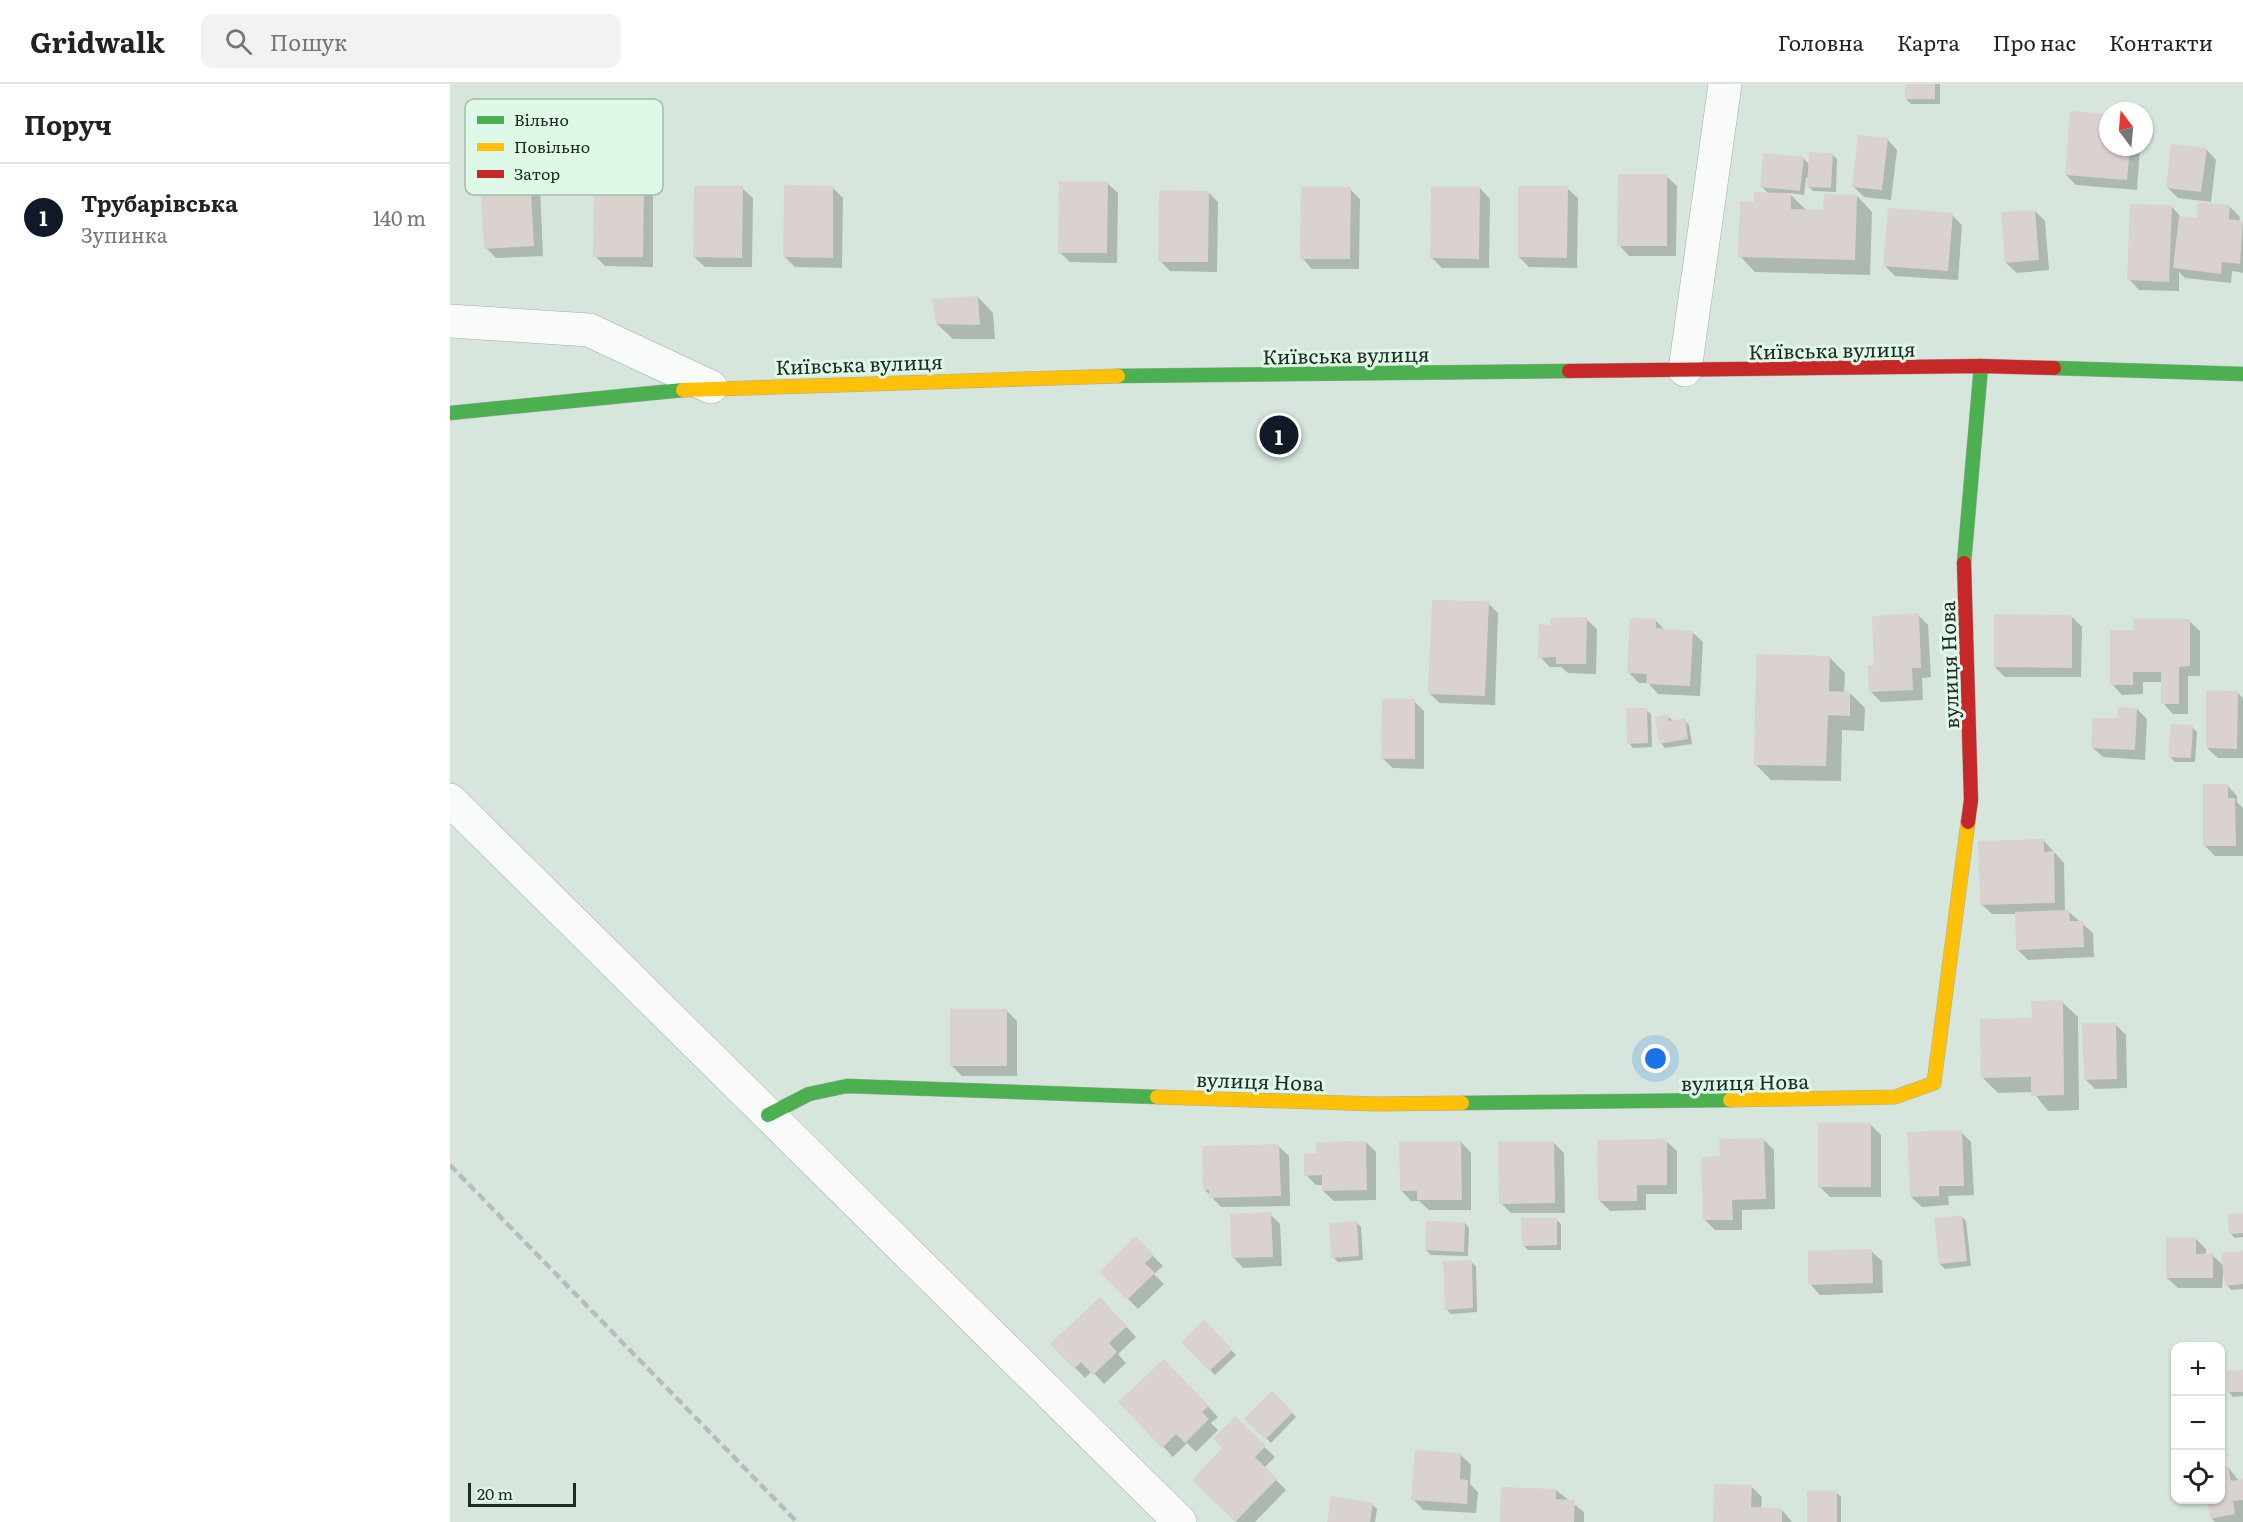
<!DOCTYPE html>
<html lang="uk">
<meta charset="utf-8">
<style>
:root{--surface:#fff;--page:#f2f2f2;--text:#222;--muted:#767676;--line:#e0e0e0;--accent:#111827}
body{margin:0;font-family:Literata,serif;background:var(--page);color:var(--text)}
.controls{position:absolute;right:18px;bottom:18px;display:grid;overflow:hidden;border-radius:12px;box-shadow:0 2px 4px #0004}
.controls button{width:54px;height:54px;display:grid;place-items:center;padding:0;border:0;border-bottom:2px solid var(--line);background:var(--surface);color:var(--text);font:30px sans-serif}
.compass{position:absolute;left:1649px;top:18px;width:54px;height:54px;border-radius:50%;background:var(--surface);box-shadow:0 2px 4px #0004;rotate:344deg}
.scale{position:absolute;left:18px;bottom:15px;width:108px;box-sizing:border-box;padding-left:6px;border:3px solid #202a24;border-top:0;font-size:16px;line-height:21px;white-space:nowrap;color:#202a24;-webkit-text-stroke:4px #def9e7;paint-order:stroke}
.you{position:absolute;left:1206px;top:975px;width:21px;height:21px;margin:-15px;border:4px solid #fff;border-radius:50%;background:#1a73e8;box-shadow:0 0 0 9px #1a73e833}
.badge{display:grid;place-items:center;width:39px;height:39px;border-radius:50%;background:var(--accent);color:#fff;font-size:20px;font-weight:700}
.pin{position:absolute;translate:-50% -50%;border:3px solid #fff;box-shadow:0 2px 6px #0006}
.list{margin:0;padding:0;list-style:none}
h2{display:flex;justify-content:space-between;align-items:center;height:78px;margin:0;padding:0 24px;font-size:26px}
h2 small{font-size:20px;font-weight:400;color:var(--muted)}
.list li{display:grid;grid-template-columns:39px 1fr auto;gap:18px;align-items:center;box-sizing:border-box;height:108px;padding:0 24px;border-top:2px solid var(--line)}
.list b{display:block;font-size:22px;white-space:nowrap}
.list p{margin:0;font-size:20px;white-space:nowrap;color:var(--muted)}
.list em{font-size:20px;font-style:normal;color:var(--muted)}
.icon{flex:none;width:33px;height:33px;fill:none;stroke:currentColor;stroke-width:2;stroke-linecap:round;stroke-linejoin:round}
.map{position:relative;flex:none;width:1793px;height:1438px;overflow:hidden}
header{display:flex;align-items:center;gap:36px;box-sizing:border-box;height:84px;padding:0 30px;background:var(--surface);border-bottom:2px solid var(--line)}
header strong{font-size:28px}
nav{display:flex;gap:33px;margin-inline-start:auto;font-size:21px}
.search{width:420px;height:54px;background:var(--page);display:flex;align-items:center;gap:15px;box-sizing:border-box;padding:0 21px;border-radius:12px;color:var(--muted);font-size:22px}
main{display:flex}
aside{flex:1;background:var(--surface)}
.map>svg:first-child{display:block}
.shadow{fill:#0003}
.building{fill:#dad2ce}
.lines{fill:none;stroke-linecap:round;stroke-linejoin:round}
.street-casing{stroke:#a2ada6;stroke-width:34}
.fast-casing{stroke:#a2ada6;stroke-width:15}
.slow-casing{stroke:#a2ada6;stroke-width:15}
.jam-casing{stroke:#a2ada6;stroke-width:15}
.street{stroke:#f9fbfa;stroke-width:33}
.fast{stroke:#4caf50;stroke-width:14}
.slow{stroke:#ffc107;stroke-width:14}
.jam{stroke:#c62828;stroke-width:14}
.rail{stroke:#b8bcba;stroke-width:4.5;stroke-dasharray:9 4.5;stroke-linecap:butt}
.labels{text-anchor:middle;dominant-baseline:central;stroke-width:6;stroke-linejoin:round;paint-order:stroke}
.street-label{font-size:20px;fill:#202a24;stroke:#def9e7}
.key{fill:#def9e7;stroke:#a5bbac;stroke-width:1.5}
.key-label{font-size:16px;fill:#202a24}
</style>
<header>
<strong>Gridwalk</strong>
<div class="search"><svg class="icon" aria-label="search" viewBox="0 0 24 24"><circle cx="10" cy="10" r="6"/><path d="M15 15l6 6"/></svg>Пошук</div>
<nav><a>Головна</a><a>Карта</a><a>Про нас</a><a>Контакти</a></nav>
</header>
<main>
<aside>
<h2>Поруч<small></small></h2>
<ul class="list">
<li><span class="badge">1</span><div><b>Трубарівська</b><p>Зупинка</p></div><em>140 m</em></li>
</ul>
</aside>
<div class="map">
<svg width="1793" height="1438" viewBox="0 0 1793 1438">
<rect width="100%" height="100%" fill="#d7e6dc"/>
<!-- shadow -->
<path class="shadow" d="M1456,0h34v20h-29l-5,-5z
M1658,32v31h32l-3,43 -61,-5 -10,-10z
M1437,55l10,11 -6,50 -27,-3 -11,-11z
M1756,65l10,11 -5,42 -33,-4 -11,-11z
M1382,70l5,5 -1,33 -23,-1 -5,-5 1,-8h-3l-2,17 -15,-2 17,17 19,2 32,-16 15,16 -2,63 -115,-3 -15,-16 16,-53 13,-9 -8,-8 42,-28 7,7z
M80,92l10,10 3,70 -47,2 -10,-10z
M1216,92l11,10 -1,70h-47l-10,-11z
M657,99l11,10 -1,70 -47,-1 -11,-10z
M193,103l10,10v70l-48,-1 -10,-10z
M292,104l11,10 -1,69h-47l-11,-10z
M383,104l10,10 -1,70 -47,-1 -10,-10z
M1030,104l10,11 -1,69h-47l-11,-11z
M1117,104l11,10 -1,70 -48,-1 -10,-10z
M900,105l10,10 -1,70h-47l-10,-11z
M758,108l10,10 -1,70 -47,-1 -10,-10z
M1721,122l10,11 17,3 32,-13 10,10 -1,5h4v51l-11,-2 -1,12 -46,-5 -6,-6v19l-40,-1 -10,-11z
M1585,127l10,10 4,49 -32,3 -11,-10z
M1502,131l10,10 -4,55 -63,-4 -11,-11z
M528,213l15,16 2,26h-42l-16,-15z
M1038,519l10,10 -3,92 -55,-2 -11,-10z
M1468,531l10,10 3,52 -9,1 1,22 -42,2 -10,-10 5,-26z
M1621,532l11,11 -1,50h-76l-10,-10z
M1136,535l11,10 -1,45 -28,-1 -7,-6h-11l-10,-10 11,-30z
M1206,537l9,9 27,2 11,10 -3,54 -42,-2 -10,-11h-9l-10,-10z
M1739,537l11,10v45h-12v38h-15l-10,-11v-21h-20v12l-21,1 -10,-11 23,-53z
M1379,573l16,16 -1,20h6l15,15 -1,23 -22,-1 -1,51 -70,-1 -16,-16z
M1787,608l6,6v60h-25l-11,-10z
M964,617l10,10v58l-31,-1 -11,-10z
M1687,625l10,10 -2,41 -42,-3 -11,-10 27,-27z
M1196,626l5,4 1,33 -19,1 -4,-5z
M1218,632l5,5 11,-1 5,5 3,19 -27,4 -4,-5z
M1742,643l5,5 -2,30h-20l-5,-5z
M1777,701l10,11v6l6,6v48h-28l-11,-11z
M1593,756l21,23 1,49 3,-1 25,22 1,24 -66,3 -11,-11 -1,-35h-24l-11,-10z
M1612,918l16,15 1,93 -31,1 -15,-19 -35,1 -15,-15 50,-59z
M557,927l10,10v55h-55l-10,-10z
M1665,940l11,11 1,53 -32,1 -10,-10z
M1421,1041l10,10v62h-51l-10,-10z
M1511,1048l10,10 3,53 -26,1 1,9 -27,2 -11,-10z
M1314,1056l10,10 1,59 -33,1v20h-27l-10,-10 16,-63z
M1216,1057l11,10v43h-31v16l-36,1 -10,-10z
M916,1058l10,10v48l-42,1 -11,-10v-6h-7l-10,-10 12,-20z
M1011,1058l10,11v57h-42l-10,-9h-8l-10,-11z
M1104,1059l10,10 1,60h-54l-10,-10z
M828,1062l11,10 1,50 -69,1 -17,-18z
M820,1130l10,10 2,42 -39,2 -10,-11z
M1793,1130v23l-8,1 -5,-5z
M1511,1132l5,5 5,45 -26,3 -5,-5z
M1107,1136l4,4v26h-33l-5,-5z
M906,1138l5,5 2,33 -25,2 -5,-5z
M1015,1139l4,5 -1,28 -37,-1 -5,-5z
M685,1154l28,28 -9,8 10,10 -26,25 -37,-37z
M1745,1154l11,11v6h6l12,11 -2,22h-44l-11,-10z
M1421,1167l11,10 1,32 -63,2 -10,-11z
M1793,1168v37l-12,1 -4,-5z
M1021,1178l5,4 1,46 -26,2 -5,-5z
M650,1215l36,38 -18,17 8,9 -22,21 -12,-13 -7,7 -33,-34z
M754,1238l32,33 -21,20 -32,-33z
M714,1277l54,56 -7,6 7,7 -22,22 -9,-9 -14,14 -52,-55z
M1793,1288v24l-10,1 -4,-5z
M822,1309l24,24 -25,26 -25,-24z
M785,1335l40,38 -11,11 22,22 -31,32h-18l-43,-42 30,-32z
M1011,1371l10,10 -1,19 8,8 -2,21 -53,-3 -10,-11z
M1778,1383l11,14h4v41h-28l-4,-4 -3,-18h12z
M1301,1402l11,11 -1,12 21,1 10,12h-77z
M1106,1406l28,22v10h-83z
M1386,1408l5,5v25h-33z
M922,1420l5,5 -2,13h-46z"/>
<!-- building -->
<path class="building" d="M1455,0h30v15h-30z
M1620,27l38,3v33h22l-3,33 -62,-5z
M1408,51l30,3 -6,52 -30,-3z
M1721,60l36,4 -6,44 -35,-4z
M1359,68l24,1 -2,35 -24,-1z
M1313,69l41,4 -4,34 -40,-4z
M80,90l4,72 -50,3 -4,-72z
M1168,90h49v72h-50z
M609,97h49l-1,72h-49z
M144,101l50,1 -1,71h-50z
M334,101l49,1v72l-50,-1z
M244,102h49l-1,72 -49,-1z
M1068,102h50l-1,72 -49,-1z
M851,103h50l-1,72h-50z
M981,103h49l-1,72 -49,-1z
M709,106l50,1 -1,71h-50z
M1304,108l37,1v16l32,1 1,-16 33,1 -2,65 -117,-3 2,-56 14,1z
M1748,118l32,3 -1,14 14,2 -3,43 -18,-2 -1,12 -48,-6 6,-52 18,2z
M1680,120l42,1 -3,77 -42,-2z
M1438,124l65,5 -5,58 -65,-5z
M1585,126l4,50 -34,3 -4,-51z
M528,212l2,29 -44,-1 -4,-25z
M982,516l57,1 -4,95 -57,-2z
M1469,529l2,55h-9l1,22 -44,2 -1,-27h6l-2,-49z
M1544,530l78,1v53l-78,-1z
M1137,533l-1,47h-30v-7l-18,1 1,-34 11,1v-7z
M1180,534l26,1v9l37,3 -3,55 -44,-2 1,-10 -20,-1z
M1683,535h57v47l-11,1v37h-18v-32h-28v13h-23v-55h23z
M1306,570l74,2 -1,35 21,1v24l-22,-1 -2,51 -72,-1z
M1756,606l32,1 -1,58 -31,-1z
M932,615h33v60h-34z
M1668,623l19,1 -2,42 -44,-2 1,-30h25z
M1176,624h21l1,35 -21,1z
M1218,630l1,7 16,-3 3,21 -29,5 -4,-27z
M1721,640l22,1 -2,33 -23,-1z
M1753,700h25v14h7l1,48h-33z
M1594,755v13l10,-1 1,52 -75,2 -2,-64z
M1619,826l1,11h13l1,26 -68,3 -1,-38z
M1613,916l1,95 -33,1v-19l-50,1 -1,-59 52,-1 -1,-17z
M500,925h57v57h-57z
M1632,939h34l1,56 -33,1z
M1368,1039h53v64h-53z
M1512,1046l2,56h-25v10l-29,1 -3,-65z
M1314,1054l2,61 -34,1 1,20h-30l-2,-63 19,-1 -1,-17z
M1217,1055v46h-30v16h-39l-1,-61z
M916,1057l1,49 -45,1v-16l-18,1v-22l12,-1v-11z
M949,1057h62l1,59h-45v-9h-17z
M1048,1057h56l1,62 -56,1z
M829,1060l2,52 -72,2v-8h-6l-1,-44z
M821,1128l2,45 -42,1 -1,-44z
M1793,1129v20l-14,1 -1,-20z
M1512,1131l5,46 -28,3 -5,-46z
M1071,1134h36v27l-35,1z
M907,1137l2,35 -28,2 -2,-35z
M976,1137l39,1 -1,30 -39,-2z
M685,1152l19,19 -9,8 10,10 -28,27 -28,-28z
M1716,1153h30v17l17,-1v25h-47z
M1422,1165l1,34 -65,2v-34z
M1793,1167v33l-18,2 -4,-33z
M1022,1176l1,48 -28,2 -2,-49z
M650,1213l27,29 -18,17 8,9 -24,23 -12,-13 -7,7 -24,-25z
M754,1235l28,31 -23,21 -28,-29z
M714,1275l45,47 -7,6 7,7 -24,24 -9,-9 -14,14 -44,-46z
M1793,1286v22h-16v-21z
M822,1307l21,21 -28,28 -21,-21z
M785,1332l31,30 -11,11 22,22 -42,43 -43,-42 30,-32 -9,-9z
M965,1366l46,3 -1,26 8,1 -1,24 -56,-4z
M1778,1382l3,15 12,-2v21l-10,1 2,13 -25,5 -3,-19h13v-33z
M1264,1400l38,1 -1,22 31,1v14h-69z
M1051,1403l55,2v10l19,1 -1,22h-74z
M1357,1407h30v31h-30z
M881,1412l42,7 -3,19h-43z"/>
<g class="lines">
<defs>
<path id="street" d="M0,237l139,9 122,57
M1235,286l40,-286
M0,716l730,722"/>
<path id="fast" d="M1604,284l189,6
M668,292l451,-5
M0,329l233,-23
M1514,479l17,-197
M1012,1019l268,-3
M318,1031l41,-21 38,-8 310,11"/>
<path id="slow" d="M233,306l435,-14
M707,1013l219,7 86,-1
M1280,1016l165,-3 39,-14 34,-261"/>
<path id="jam" d="M1119,287l412,-5 73,2
M1514,479l7,237 -3,22"/>
</defs>
<!-- street casing -->
<use href="#street" class="street-casing"/>
<!-- fast casing -->
<use href="#fast" class="fast-casing"/>
<!-- slow casing -->
<use href="#slow" class="slow-casing"/>
<!-- jam casing -->
<use href="#jam" class="jam-casing"/>
<!-- street -->
<use href="#street" class="street"/>
<!-- fast -->
<use href="#fast" class="fast"/>
<!-- slow -->
<use href="#slow" class="slow"/>
<!-- jam -->
<use href="#jam" class="jam"/>
<!-- rail -->
<path class="rail" d="M0,1081l347,357"/>
</g>
<g class="labels">
<!-- street labels -->
<g class="street-label">
<text transform="translate(1382 265) rotate(-1)">Київська вулиця</text>
<text transform="translate(896 270) rotate(-1)">Київська вулиця</text>
<text transform="translate(409 279) rotate(-2)">Київська вулиця</text>
<text transform="translate(1498 581) rotate(-92)">вулиця Нова</text>
<text transform="translate(810 996) rotate(2)">вулиця Нова</text>
<text transform="translate(1295 997) rotate(-1)">вулиця Нова</text>
</g>
</g>
<!-- legend -->
<rect x="15" y="15" width="198" height="96" rx="9" class="key"/>
<rect x="27" y="32" width="27" height="8" fill="#4caf50"/>
<rect x="27" y="59" width="27" height="8" fill="#ffc107"/>
<rect x="27" y="86" width="27" height="8" fill="#c62828"/>
<g class="key-label">
<text x="64" y="42">Вільно</text>
<text x="64" y="69">Повільно</text>
<text x="64" y="96">Затор</text>
</g>
</svg>
<div class="controls">
<button>+</button>
<button>−</button>
<button><svg class="icon" aria-label="locate" viewBox="0 0 24 24"><circle cx="12" cy="12" r="6"/><path d="M12 2v4M12 18v4M2 12h4M18 12h4"/></svg></button>
</div>
<svg class="compass" viewBox="-18 -18 36 36"><path d="M0-13l5 13h-10z" fill="#e53935"/><path d="M0 13l5-13h-10z" fill="#767676"/></svg>
<div class="scale">20 m</div>
<div class="you"></div>
<div class="pin badge" style="left:829px;top:351px">1</div>
</div>
</main>
